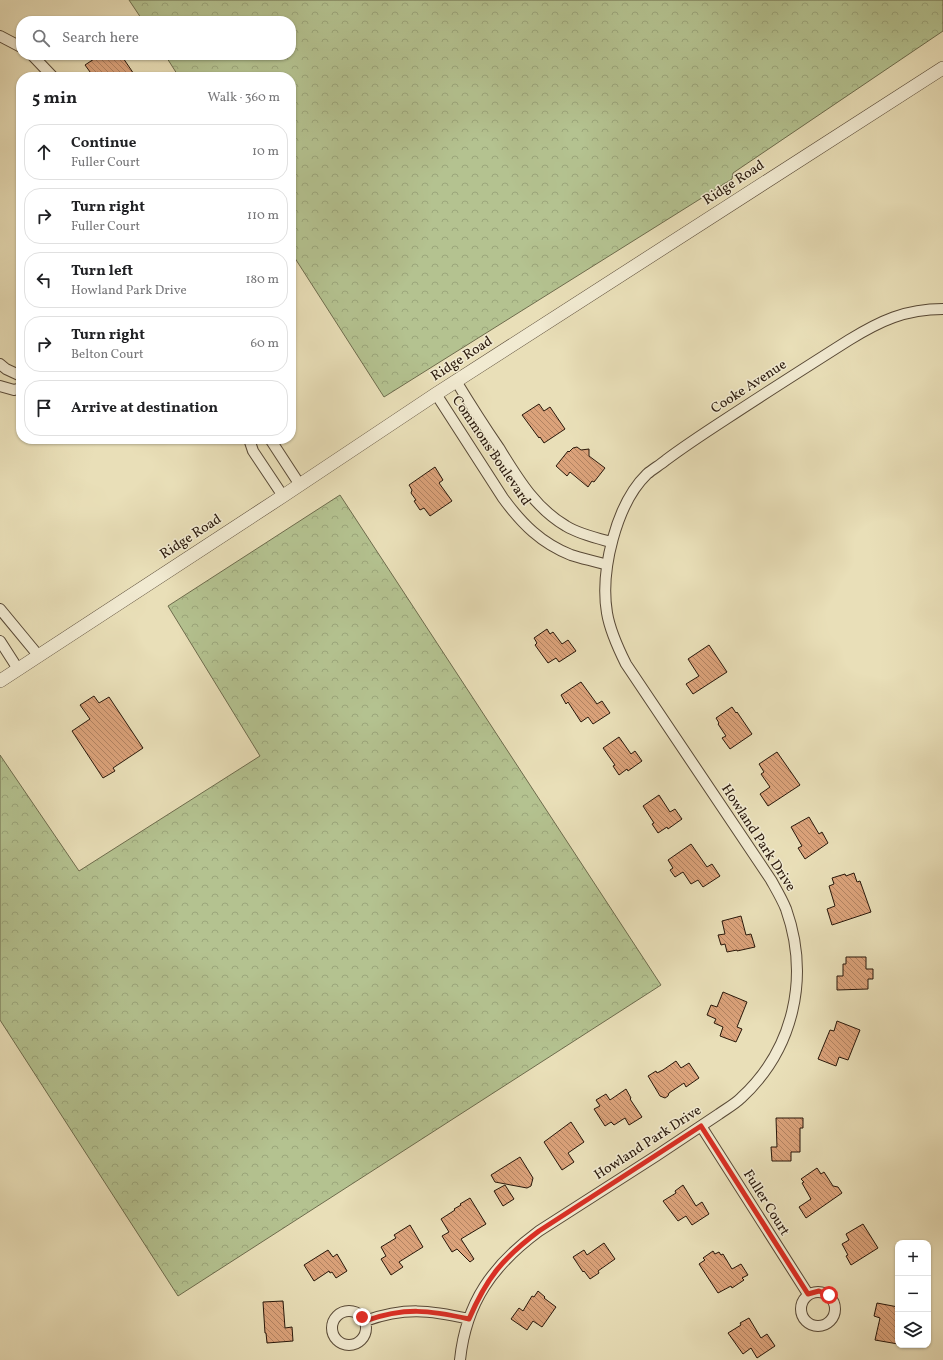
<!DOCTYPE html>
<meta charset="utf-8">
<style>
:root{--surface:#fff;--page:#f2f2f2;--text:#202124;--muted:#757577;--line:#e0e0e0}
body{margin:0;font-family:Vollkorn,serif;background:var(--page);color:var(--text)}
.controls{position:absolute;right:12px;bottom:12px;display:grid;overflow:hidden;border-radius:8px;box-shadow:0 1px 3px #0004}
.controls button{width:36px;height:36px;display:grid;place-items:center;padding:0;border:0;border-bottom:1px solid var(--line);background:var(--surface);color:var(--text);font:20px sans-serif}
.stop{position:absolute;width:12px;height:12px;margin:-9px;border:3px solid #d93025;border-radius:50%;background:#fff}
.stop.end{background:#d93025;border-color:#fff;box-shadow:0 1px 4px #0008}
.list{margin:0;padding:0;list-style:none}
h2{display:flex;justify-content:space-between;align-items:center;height:52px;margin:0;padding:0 16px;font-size:17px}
h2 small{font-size:13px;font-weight:400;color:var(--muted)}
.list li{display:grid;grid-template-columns:26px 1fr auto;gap:12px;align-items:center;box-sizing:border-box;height:56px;margin:0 8px 8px;padding:0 8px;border:1px solid var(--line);border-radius:16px}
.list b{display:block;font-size:15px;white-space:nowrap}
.list p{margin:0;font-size:13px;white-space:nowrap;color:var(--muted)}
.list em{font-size:13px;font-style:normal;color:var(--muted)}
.icon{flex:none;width:22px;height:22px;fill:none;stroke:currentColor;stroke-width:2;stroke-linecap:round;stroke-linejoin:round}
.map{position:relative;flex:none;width:943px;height:1360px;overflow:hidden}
.search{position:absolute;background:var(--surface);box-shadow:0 1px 3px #0004;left:16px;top:16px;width:280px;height:44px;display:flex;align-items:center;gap:10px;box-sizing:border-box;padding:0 14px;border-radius:16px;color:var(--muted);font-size:15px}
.panel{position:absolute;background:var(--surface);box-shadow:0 1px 3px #0004;left:16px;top:72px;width:280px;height:372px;border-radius:16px}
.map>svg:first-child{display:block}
.forest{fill:url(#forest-crowns);stroke:#6e6c4d}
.building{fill:url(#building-back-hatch);stroke:#28170a}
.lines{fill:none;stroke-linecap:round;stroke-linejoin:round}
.minor-casing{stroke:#584936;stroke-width:12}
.tertiary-casing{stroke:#584936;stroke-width:14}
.minor{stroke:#f1ead1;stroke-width:10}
.tertiary{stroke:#f1ead1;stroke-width:13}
.route{stroke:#d93025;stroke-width:5}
.labels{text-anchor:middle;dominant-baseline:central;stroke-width:3;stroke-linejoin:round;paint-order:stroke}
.street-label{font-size:14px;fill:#28170a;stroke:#f1ead1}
</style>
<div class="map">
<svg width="943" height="1360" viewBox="0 0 943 1360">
<defs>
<pattern id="forest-crowns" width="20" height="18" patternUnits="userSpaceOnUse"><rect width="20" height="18" fill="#b4c290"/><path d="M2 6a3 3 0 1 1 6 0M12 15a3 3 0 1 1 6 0" fill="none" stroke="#9ba67b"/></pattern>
<pattern id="building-back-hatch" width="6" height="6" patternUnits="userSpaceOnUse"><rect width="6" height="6" fill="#dba27a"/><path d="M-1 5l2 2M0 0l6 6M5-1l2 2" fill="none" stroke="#b28362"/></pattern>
</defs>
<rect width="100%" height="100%" fill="#e9dfb8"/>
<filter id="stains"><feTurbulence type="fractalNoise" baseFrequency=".005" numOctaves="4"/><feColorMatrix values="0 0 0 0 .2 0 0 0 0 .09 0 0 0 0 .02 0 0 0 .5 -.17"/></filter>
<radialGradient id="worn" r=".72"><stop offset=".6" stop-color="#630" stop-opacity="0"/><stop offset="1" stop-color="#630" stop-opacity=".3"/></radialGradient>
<!-- forest -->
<path class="forest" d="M129,0h814v31l-210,142 -1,6 -348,218 -93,-145v-175h-112l-14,-22h126v-34h-148z
M340,495l321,490 -483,311 -178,-276v-265l79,116 181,-115 -92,-150z"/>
<!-- building -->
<path class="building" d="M100,55h21l15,22h-35l-3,-5 -5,4 -8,-11z
M539,404l5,7 6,-4 15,22 -21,14 -4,-6 -1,1 -17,-23z
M577,447l4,3 8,-1v7l16,12 -11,14 -2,-1 -4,6 -18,-15 -3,4 -11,-10 12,-15 1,1 4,-4z
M435,467l8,13 -4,3 13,18 -22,15 -6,-8 -4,2 -6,-9 2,-1 -5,-7 1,-3 -3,-5z
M547,629l3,5 3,-2 9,12 6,-4 8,11 -17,11 -3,-4 -8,5 -13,-18 2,-2 -3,-5z
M709,645l18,27 -34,22 -7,-10 13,-8 -11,-17z
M581,682l16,22 5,-3 8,12 -17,11 -5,-7 -7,5 -13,-20 -2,2 -5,-9z
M94,696l5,7 10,-6 34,51 -30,20 2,3 -12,7 -31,-47 18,-12 -10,-14z
M732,707l4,6 1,-1 15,22 -22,15 -8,-11 4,-2 -8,-12 1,-1 -3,-5z
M619,737l12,17 4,-3 7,10 -14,10 -1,-2 -8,6 -6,-9 2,-1 -12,-17z
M777,752l23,33 -32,21 -8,-12 10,-7 -9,-13 3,-2 -5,-8z
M659,795l11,17 5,-3 7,10 -14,10 -1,-2 -9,6 -6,-9 2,-1 -11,-17z
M809,817l10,17 3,-2 6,11 -23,16 -7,-11 4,-2 -11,-19z
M691,844l16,23 5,-3 8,12 -17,11 -5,-7 -7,4 -8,-12 -8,5 -5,-7 3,-2 -5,-8z
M854,873l3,9 3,-1 11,31 -39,13 -5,-16 8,-3 -6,-20 5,-2 -2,-6 13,-4 1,2z
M741,916l5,19 5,-1 4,13 -18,4v-1l-10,2 -2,-8 -4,1 -3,-10 7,-1 -3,-13z
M846,957h20v12h7v10h-5v10l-31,1v-14h6v-12h3z
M723,992l24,10 -10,25 5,2 -6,13 -16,-6 3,-9 -9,-4 2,-4 -9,-4 4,-10 6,2z
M837,1021l23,9 -12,30 -9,-3 -3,9 -18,-7 12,-29 4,1z
M676,1061l5,7 8,-5 10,15 -13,9 -2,-4 -15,10 -1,3 -3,2 -5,-2 -12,-20 8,-5 1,2 6,-3z
M626,1089l5,9 -1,1 12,18 -13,8 -4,-7 -11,7 -3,-3 -6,4 -11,-17 6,-3 -4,-6 10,-6 4,6z
M776,1118h27v10h-3v24h-9v9h-19l-1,-14h6z
M571,1122l13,20 -16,11 6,9 -12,8 -18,-28z
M520,1157l13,21 -2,8 -4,2 -32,-6 -4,-7z
M817,1168l4,6 3,-2 9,14 5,1 4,6 -36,25 -7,-11 12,-8 -9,-16 2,-1 -3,-3z
M505,1185l9,14 -11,7 -9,-15z
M683,1185l13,21 6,-4 7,12 -17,11 -6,-9 -8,5 -15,-20 13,-8 -1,-2z
M470,1198l16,26 -25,15 13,20 -4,3 -13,-13 -5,3 -10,-16 7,-4 -8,-13 14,-9 -1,-1 7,-4 -1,-1z
M863,1224l15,24 -27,17 -5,-9 2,-1 -6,-11 7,-4 -3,-6z
M410,1225l13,22 -24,15 4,5 -12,8 -10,-16 5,-3 -5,-9 15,-9 -2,-3z
M604,1243l11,16 -17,12 1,2 -9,6 -6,-8 -1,1 -10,-15 11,-7 3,5z
M328,1250l5,7 4,-3 10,17 -11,7 -4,-6 -2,1 -1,-2 -15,10 -10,-16z
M713,1251l2,3 4,-2 2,3 2,-1 9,15 9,-5 7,11 -6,3 2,2 -12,8 -1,-2 -13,7 -19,-29 6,-4 -2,-2z
M538,1291l7,6 -1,1 12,9 -14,20 -9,-6 -6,9 -16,-11 8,-11 4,3 9,-15 2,1z
M283,1301l2,27 7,-1 1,14 -26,2 -1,-10h-1l-2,-31z
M877,1303l21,4v37l-23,-4 5,-22 -6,-2z
M749,1318l12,20 6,-4 8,12 -18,12 -6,-10 -8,6 -15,-21 13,-8 -1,-2z"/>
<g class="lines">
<defs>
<path id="minor" d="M0,36l21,11
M32,55l21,22
M0,364l6,5 15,7
M456,381c14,23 28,45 43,67 18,29 36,60 67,78 13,8 30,12 45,16
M0,386l14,4 7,-2
M436,394l67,104c19,26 38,45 68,57 12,4 24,6 36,10
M249,439l4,12 30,45
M270,439l30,46
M0,609l38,46
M0,641l18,28
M701,1126l107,168
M801 1309a17 17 0 1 1 34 0a17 17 0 1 1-34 0Z
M332 1328a17 17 0 1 1 34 0a17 17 0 1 1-34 0Z
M365,1321c40,-14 64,-11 104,-2
M460,1360c6,-58 33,-95 79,-129 39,-25 78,-50 117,-75 21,-14 42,-28 63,-42 7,-5 16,-10 22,-16 53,-49 69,-121 45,-189 -4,-10 -10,-20 -15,-29l-145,-216c-8,-16 -16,-33 -19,-51 -7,-42 9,-109 40,-139 6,-5 13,-9 19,-14 20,-15 40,-28 60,-41 41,-27 82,-53 123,-79 31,-19 56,-31 94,-31"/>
<path id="tertiary" d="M0,681l283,-185 153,-102 507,-326"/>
</defs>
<!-- minor casing -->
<use href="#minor" class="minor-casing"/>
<!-- tertiary casing -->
<use href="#tertiary" class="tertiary-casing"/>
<!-- minor -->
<use href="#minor" class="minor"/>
<!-- tertiary -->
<use href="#tertiary" class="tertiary"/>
</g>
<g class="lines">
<!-- route -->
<path class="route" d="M362,1317l3,4c40,-14 64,-11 104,-2 18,-42 34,-61 70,-88l162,-105 107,168 11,-3 10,4"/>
</g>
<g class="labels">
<!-- street labels -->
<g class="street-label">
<text transform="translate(734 183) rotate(-33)">Ridge Road</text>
<text transform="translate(462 359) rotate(-33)">Ridge Road</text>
<text transform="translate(749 387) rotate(-33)">Cooke Avenue</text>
<text transform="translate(491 451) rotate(56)">Commons Boulevard</text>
<text transform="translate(191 537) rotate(-33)">Ridge Road</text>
<text transform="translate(758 838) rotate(57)">Howland Park Drive</text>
<text transform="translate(648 1143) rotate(-33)">Howland Park Drive</text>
<text transform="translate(766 1203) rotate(58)">Fuller Court</text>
</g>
</g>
<rect width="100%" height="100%" filter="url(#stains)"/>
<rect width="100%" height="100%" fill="url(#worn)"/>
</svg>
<div class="controls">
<button>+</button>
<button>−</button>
<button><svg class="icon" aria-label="layers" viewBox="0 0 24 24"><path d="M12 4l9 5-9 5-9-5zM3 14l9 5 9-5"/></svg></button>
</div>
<div class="stop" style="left:829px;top:1295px"></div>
<div class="stop end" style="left:362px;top:1317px"></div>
<div class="search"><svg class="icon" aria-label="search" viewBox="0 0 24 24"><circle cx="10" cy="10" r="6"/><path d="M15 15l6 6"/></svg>Search here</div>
<section class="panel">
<h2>5 min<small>Walk · 360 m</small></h2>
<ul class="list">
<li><svg class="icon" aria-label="ahead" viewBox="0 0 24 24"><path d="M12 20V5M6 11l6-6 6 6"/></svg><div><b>Continue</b><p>Fuller Court</p></div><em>10 m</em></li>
<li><svg class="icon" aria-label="right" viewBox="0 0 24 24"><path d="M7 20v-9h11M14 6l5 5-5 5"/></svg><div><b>Turn right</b><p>Fuller Court</p></div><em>110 m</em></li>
<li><svg class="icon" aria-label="left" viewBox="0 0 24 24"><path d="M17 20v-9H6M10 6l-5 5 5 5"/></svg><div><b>Turn left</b><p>Howland Park Drive</p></div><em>180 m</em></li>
<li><svg class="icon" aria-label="right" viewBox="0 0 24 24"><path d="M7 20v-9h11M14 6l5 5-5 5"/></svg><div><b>Turn right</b><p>Belton Court</p></div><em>60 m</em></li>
<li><svg class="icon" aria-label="arrive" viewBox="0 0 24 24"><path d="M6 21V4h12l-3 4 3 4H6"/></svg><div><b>Arrive at destination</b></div></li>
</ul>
</section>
</div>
